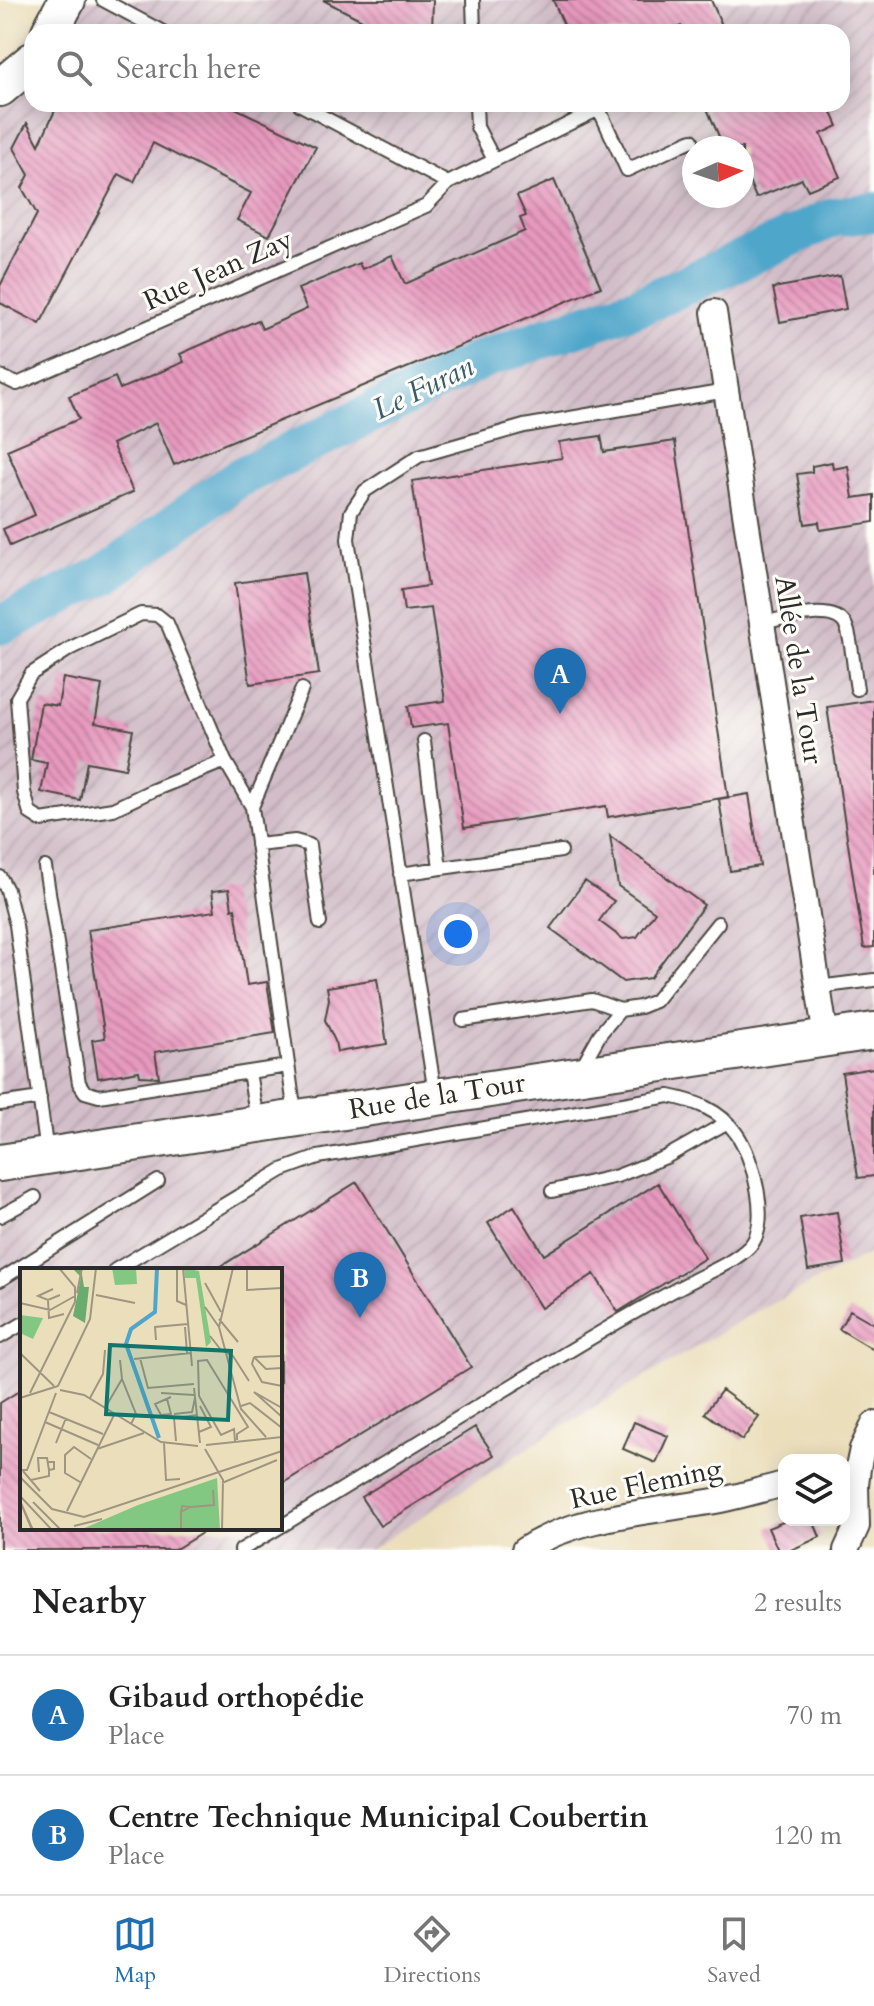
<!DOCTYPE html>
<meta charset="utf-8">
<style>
:root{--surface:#fff;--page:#f6f6f6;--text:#222;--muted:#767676;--line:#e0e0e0;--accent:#1f6fb2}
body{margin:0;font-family:Cardo,serif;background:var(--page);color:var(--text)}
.controls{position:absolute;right:24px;bottom:24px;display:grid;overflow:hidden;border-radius:16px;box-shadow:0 4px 20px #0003}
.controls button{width:72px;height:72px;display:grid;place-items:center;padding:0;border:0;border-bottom:2px solid var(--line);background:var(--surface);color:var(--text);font:40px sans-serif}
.compass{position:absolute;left:682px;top:136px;width:72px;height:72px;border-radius:50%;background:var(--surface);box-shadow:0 4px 20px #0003;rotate:87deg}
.you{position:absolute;left:458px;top:934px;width:28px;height:28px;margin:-20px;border:6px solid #fff;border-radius:50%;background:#1a73e8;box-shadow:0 0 0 12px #1a73e833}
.badge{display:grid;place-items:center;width:52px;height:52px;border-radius:50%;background:var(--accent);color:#fff;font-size:26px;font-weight:700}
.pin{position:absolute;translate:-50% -66px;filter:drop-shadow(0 2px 4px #0008)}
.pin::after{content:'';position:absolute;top:42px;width:28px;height:24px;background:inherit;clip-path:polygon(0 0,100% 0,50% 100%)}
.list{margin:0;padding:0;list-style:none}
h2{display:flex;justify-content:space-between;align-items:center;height:104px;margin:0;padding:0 32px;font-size:34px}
h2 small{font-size:26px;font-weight:400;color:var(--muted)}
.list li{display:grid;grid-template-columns:52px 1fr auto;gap:24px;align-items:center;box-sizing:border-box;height:120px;padding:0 32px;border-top:2px solid var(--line)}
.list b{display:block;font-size:30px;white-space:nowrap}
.list p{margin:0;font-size:26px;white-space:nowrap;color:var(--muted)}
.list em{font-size:26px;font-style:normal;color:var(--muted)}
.icon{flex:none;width:44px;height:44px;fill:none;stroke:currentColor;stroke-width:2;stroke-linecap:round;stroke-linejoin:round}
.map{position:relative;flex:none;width:874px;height:1550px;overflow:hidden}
.search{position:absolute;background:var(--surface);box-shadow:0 4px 20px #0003;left:24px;right:24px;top:24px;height:88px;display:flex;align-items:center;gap:20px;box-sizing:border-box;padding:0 28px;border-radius:24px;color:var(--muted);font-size:30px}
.sheet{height:344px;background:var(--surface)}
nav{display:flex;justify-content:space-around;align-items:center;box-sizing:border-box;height:112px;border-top:2px solid var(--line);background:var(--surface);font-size:22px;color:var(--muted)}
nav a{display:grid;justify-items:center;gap:4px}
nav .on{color:var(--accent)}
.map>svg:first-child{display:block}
.industrial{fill:url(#industrial-furrows);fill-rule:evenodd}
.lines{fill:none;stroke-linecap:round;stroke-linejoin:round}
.river{stroke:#4fa6cb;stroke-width:40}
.building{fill:url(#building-back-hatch)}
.lane-casing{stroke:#484641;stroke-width:16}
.street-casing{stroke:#484641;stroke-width:28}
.secondary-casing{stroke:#484641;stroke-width:40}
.lane{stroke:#fff;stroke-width:12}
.street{stroke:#fff;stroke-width:24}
.secondary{stroke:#fff;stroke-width:36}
.labels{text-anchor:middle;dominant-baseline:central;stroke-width:6;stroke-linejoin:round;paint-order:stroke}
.street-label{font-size:28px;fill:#2b2b2b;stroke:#fdfcf7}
.water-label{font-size:30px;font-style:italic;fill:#395c6b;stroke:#fdfcf7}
.inset-river{fill:none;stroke:#4fa6cb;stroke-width:4}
.inset-road{fill:none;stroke:#9e9681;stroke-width:2}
.view{fill:#0f766e;fill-opacity:0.15;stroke:#0f766e;stroke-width:4}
.inset-edge{fill:none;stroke:#2b2b2b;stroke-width:4}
</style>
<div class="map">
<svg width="874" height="1550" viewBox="0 0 874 1550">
<defs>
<pattern id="industrial-furrows" width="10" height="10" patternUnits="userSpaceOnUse" patternTransform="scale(2)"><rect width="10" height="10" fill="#d2bdc8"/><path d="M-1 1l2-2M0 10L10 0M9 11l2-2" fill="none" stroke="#b4a3ac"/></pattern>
<pattern id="building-back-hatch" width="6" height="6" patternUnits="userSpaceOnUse" patternTransform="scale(2)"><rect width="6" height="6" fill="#e799be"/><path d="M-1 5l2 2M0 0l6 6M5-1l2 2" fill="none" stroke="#bb7d9b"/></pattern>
</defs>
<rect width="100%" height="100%" fill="#fdfcf7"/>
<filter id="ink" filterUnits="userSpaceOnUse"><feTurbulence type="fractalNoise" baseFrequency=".0125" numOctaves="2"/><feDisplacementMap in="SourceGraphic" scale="16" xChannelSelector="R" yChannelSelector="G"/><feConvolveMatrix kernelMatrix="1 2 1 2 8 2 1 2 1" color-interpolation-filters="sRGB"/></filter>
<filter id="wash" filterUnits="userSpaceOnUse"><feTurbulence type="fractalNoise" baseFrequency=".006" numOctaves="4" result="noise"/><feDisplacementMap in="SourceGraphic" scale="32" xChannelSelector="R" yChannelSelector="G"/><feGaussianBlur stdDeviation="1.8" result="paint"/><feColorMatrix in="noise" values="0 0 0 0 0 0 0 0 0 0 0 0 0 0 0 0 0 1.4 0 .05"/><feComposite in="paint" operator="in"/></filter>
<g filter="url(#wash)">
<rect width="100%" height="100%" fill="#ebdebb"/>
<!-- industrial -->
<path class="industrial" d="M47,0h827v1251l-130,67 -196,117 -178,115h-370v-1460zM32,32h810v72h-810zM694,148h48v48h-48zM22,1270h258v258h-258z"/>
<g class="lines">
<!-- river -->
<path class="river" d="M0,625l104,-50 134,-97 245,-119 161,-55 190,-87 40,-5"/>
</g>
<g id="blocks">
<!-- building -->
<path class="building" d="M323,0h110l-1,32h-69l5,-9z
M553,0h158l14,32h-42l-2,-6 -14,6h-100z
M58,104h169l89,43 -47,89 -32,-16 14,-27 -98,-50 -19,39 -15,-8 -79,150 -40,-21v-17l37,-72 -15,-26 7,-13 -15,-27 13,-25 12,22z
M705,104h123l10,22 -17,8 19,43 -32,13 -6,-11 -46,19 -14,-34v-16h-18z
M554,180l47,107 -427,178 -18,-42 -44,21 21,48 -123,54 -7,-17 32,-14 -28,-65 72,-31 -10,-23 46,-19 5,12 64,-27 -4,-8 78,-34 4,9 45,-20 -9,-20 61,-26 3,6 30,-13 13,28 120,-53 -5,-13 6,-2 -9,-20z
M840,276l6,33 -66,13 -7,-34z
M601,436l3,16 71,-11 53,356 -120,20 -2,-11 -142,22 -16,-105 -37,5 -3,-22 37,-5 -14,-93 -27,3 -3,-21 27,-4 -16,-105 150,-23 -3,-16z
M832,462l1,7 15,-3 5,32 21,-3v27l-54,8 -1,-8 -14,2 -8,-50 15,-2v-6z
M304,573l15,101 -69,10 -15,-101z
M63,678l39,7 -7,38 38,7 -8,39 -38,-7 -7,38 -39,-8 6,-29 -16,-3 10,-57 17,3z
M874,700v247l-10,1 -37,-241z
M749,794l11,72 -30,5 -11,-72z
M610,836l94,69 -54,73 -27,4 -73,-54 35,-47 29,20 -15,20 24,18 14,-2 18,-25 -37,-26z
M229,889l3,20 3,-1 12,77 20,-3 8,51 -120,19 4,25 -19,-1 -1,-5 -41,7 -6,-38 13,-2 -17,-108 127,-19 -3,-20z
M377,979l10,65 -50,8 -2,-11 -10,-21 4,-21 -2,-12z
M874,1068v108l-16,2 -16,-105z
M357,1182l114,185 -191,118v-215h-65z
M658,1183l47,75 -87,54 -24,-38 -53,34 -53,-85 26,-17 30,49z
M837,1212l8,52 -37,6 -8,-52z
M850,1310l24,14v26l-35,-21z
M22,1389v139h188l-36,22h-174v-147z
M722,1390l37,27 -17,23 -37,-27z
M634,1422l34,14 -12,27 -33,-14z
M475,1427l19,28 -114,71 -19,-29z
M788,1520h25l7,17 -29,13h-13l-10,-22z"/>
</g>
</g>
<g filter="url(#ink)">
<use href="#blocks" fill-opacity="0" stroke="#484641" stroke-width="2"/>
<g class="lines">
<defs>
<path id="lane" d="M103,0l60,32
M473,0l1,32
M299,104l149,79 151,-74 28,61 65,-30
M476,104l1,23 17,33
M0,376l17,8 409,-178 22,-23
M762,623c20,-4 73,-20 84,3 6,12 8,48 11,63
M424,741l16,127
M225,761l-74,30 -38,18 -72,11 -11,-7 -6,-21 -7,-94 14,-24 40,-26 70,-34 16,1 10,8 58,138 27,46
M257,845l38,-4 14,4 11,78
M45,867l34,216 6,9 14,4 150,-24 8,48
M400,874l161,-23
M0,877l7,13 9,35 31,228
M818,987l56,-7
M463,1020l129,-20 28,10
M581,1068l19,-34 20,-24 20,-3 15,-6 63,-78
M249,1072l39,-6
M435,1093l-87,-554 3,-27 14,-21 54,-35 105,-30 202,-35
M0,1104l40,-6
M295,1114l-43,-307 50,-118
M552,1191l65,-15 49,-19 60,-34
M0,1216l35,-19
M115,1270l167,-100 36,-13 351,-61c26,5 51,14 67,37 17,23 36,92 13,114 -15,15 -38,24 -57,34 -24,12 -46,25 -69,38 -115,68 -229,138 -343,208
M0,1280l158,-99
M0,1337l22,-13
M241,1550l37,-22"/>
<path id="street" d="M714,312l112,726
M524,1550c55,-37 137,-38 201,-51 19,-4 39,-10 59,-15
M846,1550l11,-24 -1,-41 2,-17 4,-19 12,-25"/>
<path id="secondary" d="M50,32l17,-32
M0,88l32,-27
M0,1163l874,-132"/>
</defs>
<!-- lane casing -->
<use href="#lane" class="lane-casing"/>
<!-- street casing -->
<use href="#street" class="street-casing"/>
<!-- secondary casing -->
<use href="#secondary" class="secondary-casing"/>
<!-- lane -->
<use href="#lane" class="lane"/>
<!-- street -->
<use href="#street" class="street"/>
<!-- secondary -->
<use href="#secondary" class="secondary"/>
</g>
</g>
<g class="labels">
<!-- street labels -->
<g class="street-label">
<text transform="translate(218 270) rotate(-24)">Rue Jean Zay</text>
<text transform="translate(799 670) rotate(81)">Allée de la Tour</text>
<text transform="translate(437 1096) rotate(-9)">Rue de la Tour</text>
<text transform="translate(646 1484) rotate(-12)">Rue Fleming</text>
</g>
<!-- water labels -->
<g class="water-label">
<text transform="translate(423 388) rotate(-26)">Le Furan</text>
</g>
</g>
<!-- overview -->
<g transform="translate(20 1268)">
<rect width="262" height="262" fill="#ebdebb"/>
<path d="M164,0l15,3 12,71 -5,5 -10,-69h-11zM0,47l23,3 -10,21 -13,-6z" fill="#83c882"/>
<path d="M52,0h9l3,19h5l-4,36 -12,-7 8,-39z" fill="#6aac70"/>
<path d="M92,0h24l1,16 -22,1z" fill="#83c882"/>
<path d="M197,210l3,52h-140l58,-25z" fill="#83c882"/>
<path class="inset-river" d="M137,0l-2,44 -24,17 -5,15 33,94"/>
<path class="inset-road" d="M157,0v33l9,4M163,0l9,98M213,0l-14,59 22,82 25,28M227,0v22l35,-2M185,15l16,29M33,21l-15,7 10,4 12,-5M57,25l5,-25M76,27l39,8M28,32l1,18 15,-4M0,35l30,7 25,-14M185,39l14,20M199,51l19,23M165,59l2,26M190,68l11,14 12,6 16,25M136,72l-1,-13 33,-3M0,85l34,33M234,89l-2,7 10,18 20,4M234,89l12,12 16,-1M234,89l28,-1M120,90l8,30 46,-4M114,91l57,-6M102,111l14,35 -5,10M38,118l32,-67 6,-51M174,120l6,55M40,122l24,5 77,47 37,4M10,125l45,-91v-15l-16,-19M141,125l33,2M0,130l38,-12M70,130l13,-24 2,-24M147,131l4,15 -10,1 -6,-11 16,-7M221,138l9,-3 32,25M85,140l17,-29 -2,-19M262,140l-28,-16 28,25M29,144l54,22M154,146l18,-2 3,-14M25,154l53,23M179,164l12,-5 -11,-21M156,173l-2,-23 23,-3M215,173l-1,-12 -13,6 -22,-39 -1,-35 9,-1 41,67 -11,7v6M36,175l10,-25M144,175l2,37 14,-1M186,177l76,-8M77,181l47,-16M185,181l18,31 -1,50M2,202h5l29,-77M3,203l17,20M19,204l-1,-14h9l2,12 5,-1v-7h-6M0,209l32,32 32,8 198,-66M11,212l18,-4v-6M60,214l-15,-9v-18l9,-8 17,12M202,215l55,-23M0,228l32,34M0,233l12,29M0,233l13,29M13,234l28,28M170,239l24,-2 -1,-15M47,243l47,-96M54,258l28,-7M161,262v-18l1,-6 8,1 -9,5"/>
<path class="view" d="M90,77l121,6 -3,69 -122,-6z"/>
<rect width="262" height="262" class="inset-edge"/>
</g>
</svg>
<div class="controls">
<button><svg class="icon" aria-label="layers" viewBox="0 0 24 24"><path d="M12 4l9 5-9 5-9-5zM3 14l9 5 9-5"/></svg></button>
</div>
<svg class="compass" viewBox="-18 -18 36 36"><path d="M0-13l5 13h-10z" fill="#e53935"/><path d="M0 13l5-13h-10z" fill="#767676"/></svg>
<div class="you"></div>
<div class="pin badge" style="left:560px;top:714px">A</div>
<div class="pin badge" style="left:360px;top:1318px">B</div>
<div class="search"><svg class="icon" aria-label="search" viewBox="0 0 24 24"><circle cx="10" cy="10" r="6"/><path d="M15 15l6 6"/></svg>Search here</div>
</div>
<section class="sheet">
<h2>Nearby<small>2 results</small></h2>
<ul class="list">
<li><span class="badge">A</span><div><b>Gibaud orthopédie</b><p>Place</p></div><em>70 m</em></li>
<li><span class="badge">B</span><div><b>Centre Technique Municipal Coubertin</b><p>Place</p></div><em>120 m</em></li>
</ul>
</section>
<nav>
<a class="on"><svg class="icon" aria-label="map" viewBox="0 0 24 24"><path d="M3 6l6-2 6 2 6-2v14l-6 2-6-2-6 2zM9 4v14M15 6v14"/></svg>Map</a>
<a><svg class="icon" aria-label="directions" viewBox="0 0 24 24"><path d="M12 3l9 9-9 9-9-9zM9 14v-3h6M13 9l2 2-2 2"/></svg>Directions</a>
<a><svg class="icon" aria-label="saved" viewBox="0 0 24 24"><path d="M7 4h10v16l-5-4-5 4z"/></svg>Saved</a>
</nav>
